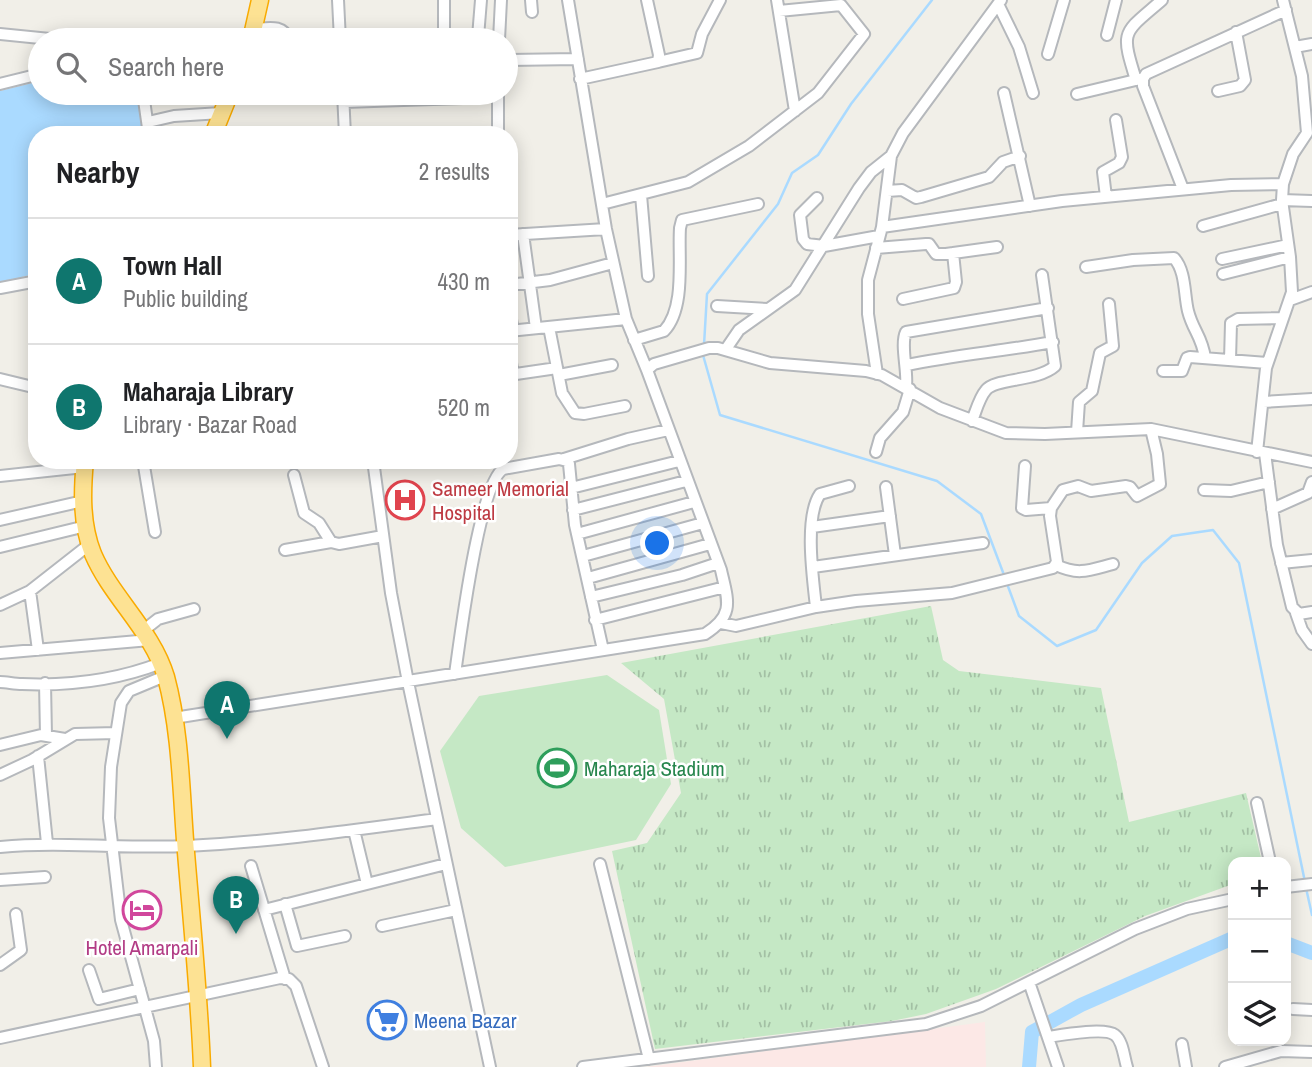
<!DOCTYPE html>
<meta charset="utf-8">
<style>
:root{--surface:#fff;--page:#f2f2f2;--text:#202124;--muted:#757577;--line:#e0e0e0;--accent:#0f766e}
body{margin:0;font-family:"Archivo Narrow",sans-serif;background:var(--page);color:var(--text)}
.controls{position:absolute;right:21px;bottom:21px;display:grid;overflow:hidden;border-radius:14px;box-shadow:0 4px 18px #0003}
.controls button{width:63px;height:63px;display:grid;place-items:center;padding:0;border:0;border-bottom:2px solid var(--line);background:var(--surface);color:var(--text);font:35px sans-serif}
.you{position:absolute;left:658px;top:544px;width:24px;height:24px;margin:-18px;border:5px solid #fff;border-radius:50%;background:#1a73e8;box-shadow:0 0 0 10px #1a73e833}
.badge{display:grid;place-items:center;width:46px;height:46px;border-radius:50%;background:var(--accent);color:#fff;font-size:23px;font-weight:700}
.pin{position:absolute;translate:-50% -58px;filter:drop-shadow(0 2px 4px #0008)}
.pin::after{content:'';position:absolute;top:37px;width:24px;height:21px;background:inherit;clip-path:polygon(0 0,100% 0,50% 100%)}
.list{margin:0;padding:0;list-style:none}
h2{display:flex;justify-content:space-between;align-items:center;height:91px;margin:0;padding:0 28px;font-size:30px}
h2 small{font-size:23px;font-weight:400;color:var(--muted)}
.list li{display:grid;grid-template-columns:46px 1fr auto;gap:21px;align-items:center;box-sizing:border-box;height:126px;padding:0 28px;border-top:2px solid var(--line)}
.list b{display:block;font-size:26px;white-space:nowrap}
.list p{margin:0;font-size:23px;white-space:nowrap;color:var(--muted)}
.list em{font-size:23px;font-style:normal;color:var(--muted)}
.icon{flex:none;width:38px;height:38px;fill:none;stroke:currentColor;stroke-width:2;stroke-linecap:round;stroke-linejoin:round}
.map{position:relative;flex:none;width:1312px;height:1067px;overflow:hidden}
.search{position:absolute;background:var(--surface);box-shadow:0 4px 18px #0003;left:28px;top:28px;width:490px;height:77px;display:flex;align-items:center;gap:18px;box-sizing:border-box;padding:0 24px;border-radius:38px;color:var(--muted);font-size:26px}
.panel{position:absolute;background:var(--surface);box-shadow:0 4px 18px #0003;left:28px;top:126px;width:490px;height:343px;border-radius:28px}
.map>svg:first-child{display:block}
.medical{fill:#fce8e6}
.grass{fill:#c5e8c5}
.park{fill:url(#park-tufts)}
.water{fill:#aadaff}
.lines{fill:none;stroke-linecap:round;stroke-linejoin:round}
.stream{stroke:#aadaff;stroke-width:2.5}
.river{stroke:#aadaff;stroke-width:14}
.minor-casing{stroke:#b5b8bc;stroke-width:14}
.highway-casing{stroke:#f9ab00;stroke-width:19}
.minor{stroke:#fff;stroke-width:10}
.highway{stroke:#fde293;stroke-width:16}
.labels{text-anchor:middle;dominant-baseline:central;stroke-width:5;stroke-linejoin:round;paint-order:stroke}
.health-label{font-size:21px;fill:#be3a42;stroke:#fff;text-anchor:start}
.leisure-label{font-size:21px;fill:#27864d;stroke:#fff;text-anchor:start}
.hotel-label{font-size:21px;fill:#b23c85;stroke:#fff}
.shop-label{font-size:21px;fill:#366cbe;stroke:#fff;text-anchor:start}
</style>
<div class="map">
<svg width="1312" height="1067" viewBox="0 0 1312 1067">
<defs>
<pattern id="park-tufts" width="24" height="20" patternUnits="userSpaceOnUse" patternTransform="scale(1.75)"><rect width="24" height="20" fill="#c5e8c5"/><path d="M3 7l-1-3M5 7V3M7 7l1-3M15 17l-1-3M17 17v-4M19 17l1-3" fill="none" stroke="#a3c0a4"/></pattern>
</defs>
<rect width="100%" height="100%" fill="#f1efe8"/>
<!-- medical -->
<path class="medical" d="M985,1022l1,45h-340z"/>
<!-- grass -->
<path class="grass" d="M607,675l52,35 12,74 -35,56 -131,27 -44,-39 -21,-77 39,-55z"/>
<!-- park -->
<path class="park" d="M931,606l12,54 16,11 142,17 28,134 117,-29 16,69h-29v22l-88,32 -149,73 -70,25 -34,7 -237,28 -43,-198 35,-8 34,-50 -17,-94 -43,-36z"/>
<!-- water -->
<path class="water" d="M40,81v12h100l6,42h-109v138l-37,10v-192z"/>
<g class="lines">
<!-- stream -->
<path class="stream" d="M704,345l3,-51 71,-90 14,-31 26,-18 33,-51 81,-104
M703,355l17,60 217,66 44,33 23,61
M1006,581l13,35 38,30 39,-16 46,-67 30,-27 41,-6 26,33 66,319
M1306,888l6,27"/>
<!-- river -->
<path class="river" d="M1286,943l26,10
M1029,1067l3,-35 49,-27 152,-67"/>
<defs>
<path id="minor" d="M338,0l2,40
M531,0l1,12
M568,0l38,229 20,90 21,51
M777,0l18,111
M998,4l21,43 14,46
M255,29c14,-1 28,-5 34,11
M0,34l60,6
M1107,35l9,-35
M478,37l3,-37
M444,40v-40
M499,40l2,-40
M1295,47l17,-3
M1048,54l16,-54
M506,60l72,-1
M658,62l39,-9 5,-19 18,-34
M580,79l78,-17 1,-7 -12,-55
M1136,80c-16,-51 -13,-46 26,-80
M0,84l40,-10
M1218,91l22,-5 5,-6 -9,-48
M143,93l6,42
M343,93l2,42
M1004,93l26,113
M1077,94l63,-15
M344,102l119,-4
M148,122l26,-6 47,-3
M213,134l36,1
M498,135v-42
M1183,189l-40,-103v-7l3,-5 140,-64
M887,191l15,-1 14,8 5,-1 68,-20 14,-15 17,-6
M641,195l7,81
M1106,197l-3,-25 16,-9 3,-6 -6,-37
M817,198l-17,17 3,24 4,5 17,2 55,-10
M1282,200l30,1
M602,204l86,-22 61,-36 69,-53 46,-59 -23,-29 -62,6
M1203,226l79,-22
M882,227l180,-26 169,-16 52,-1
M523,234l13,94
M509,235l97,-6
M876,248l50,-4h3l7,10h10l51,-7
M1222,259l66,-14
M1086,267l47,-7 41,-2c12,13 10,37 14,53 5,20 14,25 17,47
M1223,274l67,-17
M509,285l41,-5 63,-17
M0,288l37,-7
M903,299l51,-11 2,-6 -3,-29
M1290,300l22,-8
M717,306l51,3
M509,309l4,21
M549,327l13,66 13,20 9,1 41,-8
M509,331l117,-12
M634,340l30,-9c22,-23 14,-74 16,-103l2,-8 76,-16
M726,349l13,-19 56,-40 64,-102 12,-16 20,-16
M510,357l2,12 4,5 41,-6
M1230,360l1,-37 7,-4 45,-1
M907,365c48,-10 97,-14 146,-23
M1163,371h19l5,-13 3,-1 77,6
M877,374l-9,-60v-34l14,-53 9,-71 12,-23 98,-133
M559,375l53,-10
M0,379l37,9
M906,386c2,-15 -6,-42 0,-54l142,-24
M1263,402l49,-3
M972,421c4,-10 7,-23 14,-31 9,-12 51,-8 69,-24l-13,-91
M1077,432l2,-30 13,-11 8,-38 13,-7 -4,-42
M876,452l4,-14 23,-26 7,-23
M1257,452l9,-84 26,-76 -2,-35 -8,-57 1,-16 10,-30 14,-21 -5,-57 -19,-76
M1265,453l12,92 15,62 7,7 13,-2
M564,459l64,-20 40,-9
M143,460l12,72
M373,460l18,133 17,89 82,385
M1025,466l-3,42 4,2 25,-2
M294,475l10,38 15,10 12,19 8,2 44,-8
M0,476l84,-9
M886,487l9,68
M571,488l108,-27
M1204,490l27,1 38,-9
M1272,509l36,-16 4,-11
M573,510l113,-29
M0,520l83,-19
M812,527l78,-11
M577,534l117,-32
M0,547l86,-21
M285,550l46,-8
M583,556l120,-33
M1281,563l31,-3
M1056,565c23,11 34,5 57,-1
M813,567l170,-24
M588,578l122,-34
M30,591l8,59
M591,597l91,-22 36,-12
M0,605l30,-14 60,-47
M816,607c-3,-28 -12,-90 4,-113l29,-8
M1296,613l6,17 10,14
M595,620l130,-33
M721,623l15,3 80,-19 40,-6 96,-8 101,-25 4,-6 -7,-46 1,-8 12,-18 15,-4 13,5 35,-5 4,1 7,9 23,-12 -3,-30 -6,-25
M144,630l14,-11 36,-10
M0,653l150,-13
M455,674c5,-35 24,-189 48,-205l56,-10 8,2 2,3 6,61 28,125
M0,682c7,0 14,2 22,2 47,2 95,-4 139,-21
M45,683l1,53
M174,718l531,-84c30,-19 23,-33 16,-64l-74,-200 7,-6 55,-16h9l52,15 96,8 16,4 58,33 66,25 39,1 106,-5 161,33
M0,745l41,-10 24,4
M38,756l9,87
M0,775l32,-15 43,-26 41,-1
M1257,803l13,59
M354,830l13,54
M0,847c62,-6 124,2 187,-1 84,-4 167,-16 250,-27
M600,864l49,195
M251,866l34,113
M0,880l45,-3
M1286,887l26,-3
M285,904l12,42 48,-10
M264,910l182,-46
M382,926l74,-16
M0,965l21,-15 -5,-36
M89,970l10,29 41,-10
M1029,982l29,85
M1293,1009l19,1
M1048,1037c13,-2 57,-10 67,-2 8,6 9,23 12,32
M0,1038l280,-60 9,1 7,7 27,81
M1182,1044l4,23
M156,1067l-2,-26 -33,-121 -12,-102 2,-51 10,-64 8,-12 36,-15
M583,1067l343,-43 55,-18 154,-77 52,-20 46,-10
M1225,1067l56,-16 31,1"/>
<path id="highway" d="M251,40l9,-40
M213,135l17,-42
M85,460c-3,32 -4,64 8,94 19,44 59,76 73,123 14,52 15,109 19,163 6,76 14,151 17,227"/>
</defs>
<!-- minor casing -->
<use href="#minor" class="minor-casing"/>
<!-- highway casing -->
<use href="#highway" class="highway-casing"/>
<!-- minor -->
<use href="#minor" class="minor"/>
<!-- highway -->
<use href="#highway" class="highway"/>
</g>
<!-- icons -->
<defs>
<symbol id="hospital-ring" viewBox="-11 -11 22 22"><circle r="9.5" fill="#fff" stroke="#e0444e" stroke-width="1.5"/><path d="M-5-5h3v3.5h4V-5h3V5h-3V1.5h-4V5h-3Z" fill="#e0444e"/></symbol>
<symbol id="stadium-ring" viewBox="-11 -11 22 22"><circle r="9.5" fill="#fff" stroke="#2e9e5b" stroke-width="1.5"/><path d="M0-5a6.5 5 0 1 0 0 10a6.5 5 0 1 0 0-10ZM-3.5-1.8h7v3.6h-7Z" fill="#2e9e5b"/></symbol>
<symbol id="hotel-ring" viewBox="-11 -11 22 22"><circle r="9.5" fill="#fff" stroke="#d1479c" stroke-width="1.5"/><path d="M-6-4.5h1.5V1H6V5H4.5V3h-9V5H-6ZM-4 0a1.8 1.8 0 1 1 3.6 0ZM.5 0V-2.5h3Q6-2.5 6 0Z" fill="#d1479c"/></symbol>
<symbol id="supermarket-ring" viewBox="-11 -11 22 22"><circle r="9.5" fill="#fff" stroke="#3f7fe0" stroke-width="1.5"/><path d="M-6-5.5h2.5l.6 2H6L4.5 2H-2.5L-4.4-4H-6ZM-1.5 3.2a1.3 1.3 0 1 0 .1 0ZM3 3.2a1.3 1.3 0 1 0 .1 0Z" fill="#3f7fe0"/></symbol>
</defs>
<g fill-rule="evenodd">
<use href="#hospital-ring" x="383" y="478" width="44" height="44"/>
<use href="#stadium-ring" x="535" y="746" width="44" height="44"/>
<use href="#hotel-ring" x="120" y="888" width="44" height="44"/>
<use href="#supermarket-ring" x="365" y="998" width="44" height="44"/>
</g>
<g class="labels">
<!-- health labels -->
<g class="health-label">
<text x="432" y="488">Sameer Memorial<tspan x="432" dy="24">Hospital</tspan></text>
</g>
<!-- leisure labels -->
<g class="leisure-label">
<text x="584" y="768">Maharaja Stadium</text>
</g>
<!-- hotel labels -->
<g class="hotel-label">
<text x="142" y="947">Hotel Amarpali</text>
</g>
<!-- shop labels -->
<g class="shop-label">
<text x="414" y="1020">Meena Bazar</text>
</g>
</g>
</svg>
<div class="controls">
<button>+</button>
<button>−</button>
<button><svg class="icon" aria-label="layers" viewBox="0 0 24 24"><path d="M12 4l9 5-9 5-9-5zM3 14l9 5 9-5"/></svg></button>
</div>
<div class="you"></div>
<div class="pin badge" style="left:227px;top:739px">A</div>
<div class="pin badge" style="left:236px;top:934px">B</div>
<div class="search"><svg class="icon" aria-label="search" viewBox="0 0 24 24"><circle cx="10" cy="10" r="6"/><path d="M15 15l6 6"/></svg>Search here</div>
<section class="panel">
<h2>Nearby<small>2 results</small></h2>
<ul class="list">
<li><span class="badge">A</span><div><b>Town Hall</b><p>Public building</p></div><em>430 m</em></li>
<li><span class="badge">B</span><div><b>Maharaja Library</b><p>Library · Bazar Road</p></div><em>520 m</em></li>
</ul>
</section>
</div>
